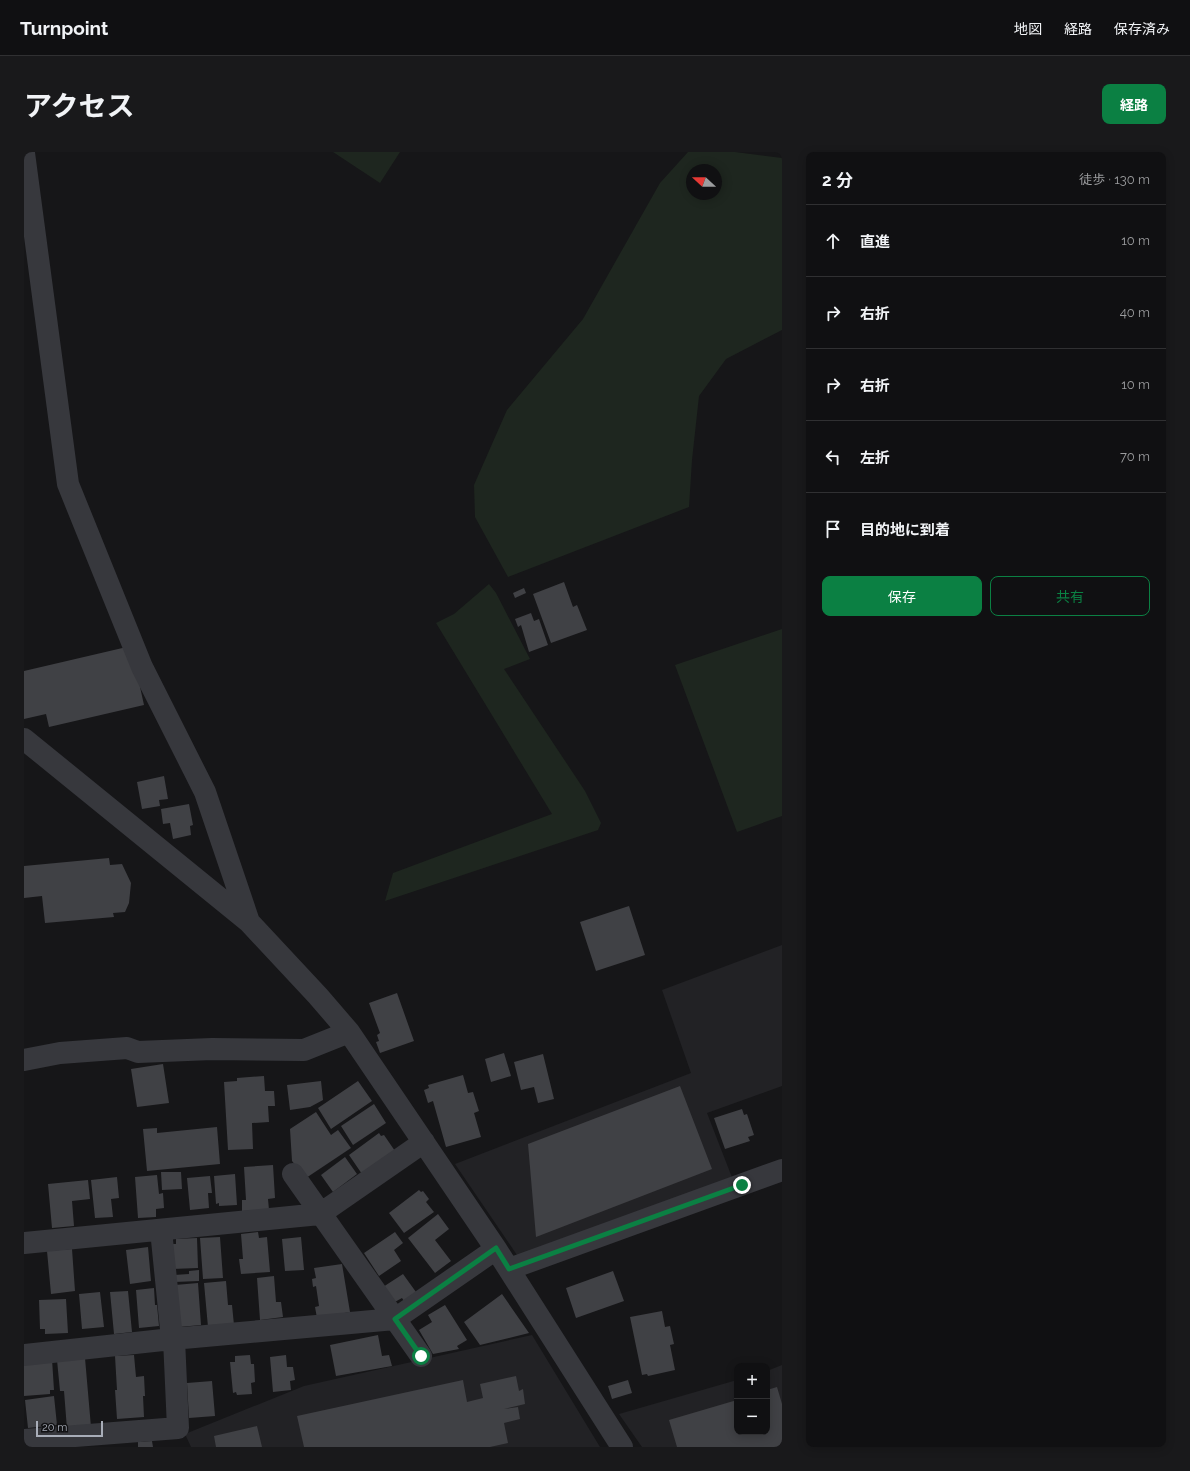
<!DOCTYPE html>
<html lang="ja">
<meta charset="utf-8">
<style>
:root{--surface:#101012;--page:#19191b;--text:#f1f3f6;--muted:#9c9d9f;--line:#303032;--accent:#0b8043}
body{margin:0;font-family:Raleway,"Noto Sans JP",sans-serif;background:var(--page);color:var(--text)}
.controls{position:absolute;right:12px;bottom:12px;display:grid;overflow:hidden;border-radius:8px;box-shadow:0 2px 10px #0003}
.controls button{width:36px;height:36px;display:grid;place-items:center;padding:0;border:0;border-bottom:1px solid var(--line);background:var(--surface);color:var(--text);font:20px sans-serif}
.compass{position:absolute;left:662px;top:12px;width:36px;height:36px;border-radius:50%;background:var(--surface);box-shadow:0 2px 10px #0003;rotate:291deg}
.scale{position:absolute;left:12px;bottom:10px;width:67px;box-sizing:border-box;padding-left:4px;border:2px solid #a8adb8;border-top:0;font-size:11px;line-height:14px;white-space:nowrap;color:#a8adb8;-webkit-text-stroke:3px #111113;paint-order:stroke}
.stop{position:absolute;width:12px;height:12px;margin:-9px;border:3px solid #0b8043;border-radius:50%;background:#fff}
.stop.end{background:#0b8043;border-color:#fff;box-shadow:0 1px 4px #0008}
.list{margin:0;padding:0;list-style:none}
h2{display:flex;justify-content:space-between;align-items:center;height:52px;margin:0;padding:0 16px;font-size:17px}
h2 small{font-size:13px;font-weight:400;color:var(--muted)}
.list li{display:grid;grid-template-columns:26px 1fr auto;gap:12px;align-items:center;box-sizing:border-box;height:72px;padding:0 16px;border-top:1px solid var(--line)}
.list b{display:block;font-size:15px;white-space:nowrap}
.list em{font-size:13px;font-style:normal;color:var(--muted)}
.actions{display:flex;gap:8px;padding:12px 16px}
.actions a{flex:1;padding:9px 0;border:1px solid var(--accent);border-radius:8px;text-align:center;font-size:14px;color:var(--accent)}
.actions .main{background:var(--accent);color:#fff}
.icon{flex:none;width:22px;height:22px;fill:none;stroke:currentColor;stroke-width:2;stroke-linecap:round;stroke-linejoin:round}
.map{position:relative;flex:none;width:758px;height:1295px;overflow:hidden;border-radius:8px}
header{display:flex;align-items:center;gap:24px;box-sizing:border-box;height:56px;padding:0 20px;background:var(--surface);border-bottom:1px solid var(--line)}
header strong{font-size:19px}
nav{display:flex;gap:22px;margin-inline-start:auto;font-size:14px}
.intro{display:flex;align-items:center;justify-content:space-between;box-sizing:border-box;height:96px;padding:0 24px}
h1{margin:0;font-size:28px}
.button{padding:10px 18px;border-radius:8px;background:var(--accent);color:#fff;font-size:14px;font-weight:700}
main{display:flex;gap:24px;padding:0 24px}
aside{flex:1;background:var(--surface);border-radius:8px;box-shadow:0 2px 10px #0003}
.map>svg:first-child{display:block}
.built{fill:#222225}
.green{fill:#1e261f;fill-rule:evenodd}
.building{fill:#404145}
.lines{fill:none;stroke-linecap:round;stroke-linejoin:round}
.minor{stroke:#37383d;stroke-width:22}
.route{stroke:#0b8043;stroke-width:5}
</style>
<header>
<strong>Turnpoint</strong>
<nav><a>地図</a><a>経路</a><a>保存済み</a></nav>
</header>
<div class="intro"><h1>アクセス</h1><a class="button">経路</a></div>
<main>
<div class="map">
<svg width="758" height="1295" viewBox="0 0 758 1295">
<rect width="100%" height="100%" fill="#161618"/>
<!-- built -->
<path class="built" d="M758,793v141l-75,27 26,67 -214,78 -64,-94 236,-91 -29,-83z
M508,1183l68,112h-409l-6,-13 119,-48z
M758,1213v82h-140l-23,-33 118,-34v52h30v-61z"/>
<!-- green -->
<path class="green" d="M309,0h67l-20,31z
M664,0h47l47,6v172l-56,29 -27,37 -7,64 -3,47 -181,70 -33,-60 -1,-32 33,-75 76,-91 77,-136zM668,18h24v24h-24z
M465,432l7,9 34,66 -26,10 81,122 16,32 -3,7 -213,71 8,-28 159,-59 -116,-191 18,-9z
M758,477v187l-45,16 -62,-167z"/>
<!-- building -->
<path class="building" d="M540,430l9,25 4,-2 10,25 -36,13 -18,-49z
M500,436l2,5 -11,5 -2,-5z
M507,461l3,8 5,-2 9,26 -19,7 -8,-27 -3,2 -3,-8z
M107,494l13,59 -95,22 -3,-13 -22,5v-48z
M140,624l4,23 -9,1 1,6 -18,3 -5,-27z
M165,652l4,21 -3,1 1,9 -18,4 -3,-16 -7,1 -2,-15z
M85,706l1,7 12,-1 9,19 -2,20 -4,9 -12,1 1,4 -69,6 -3,-27 -18,2v-32z
M605,754l16,49 -49,16 -16,-49z
M373,841l17,48 -34,12 -4,-11 3,-1 -2,-6 3,-2 -11,-30z
M480,901l7,23 -20,6 -6,-23z
M519,902l11,45 -16,4 -4,-16 -13,3 -7,-28z
M139,912l6,39 -32,4 -6,-38z
M439,923l5,18 5,-1 6,19 -5,2 7,24 -35,10 -13,-46 -5,2 -4,-13 5,-2 -1,-3z
M240,924l1,15h9l1,15h-7l1,16 -17,1 1,26 -25,1 -4,-68 13,-1v-3z
M297,929l2,19 -13,7 -20,3 -3,-25z
M334,929l14,20 -41,28 -13,-21z
M656,934l32,83 -176,68 -8,-93z
M350,952l12,19 -33,22 -12,-19z
M718,957l2,6 3,-1 7,21 -6,2 2,4 -25,8 -11,-31z
M292,960l15,23 7,-5 13,18 -45,30 -14,-17 -2,-32z
M193,975l3,37 -73,7 -4,-42 14,-1v5z
M355,981l2,3 3,-1 11,16 -33,23 -13,-19z
M321,1005l12,17 -24,18 -12,-17z
M249,1013l2,33 -7,1 1,11 -27,1v-11h4l-2,-33z
M137,1020h20l1,17 -20,1z
M211,1022l2,31 -18,1v-3l-3,1 -2,-28z
M133,1023l2,19 4,-1 1,15 -8,1v8l-18,1 -3,-41z
M186,1024l2,17h-4l1,15 -19,2 -3,-32z
M93,1025l2,21 -8,1 2,18 -18,1 -4,-38z
M64,1028l2,19 -18,2 2,25 -22,2 -4,-44z
M395,1038l2,2 2,-1 6,8 -3,3 8,10 -30,21 -15,-20z
M414,1062l11,15 -14,11 16,21 -16,12 -27,-35z
M234,1080l1,6 8,-1 3,35 -29,2 -2,-15h4l-2,-25z
M371,1080l8,11 -9,7 7,11 -22,15 -15,-23z
M196,1085l3,41 -20,1 -3,-41z
M277,1085l3,33 -19,1 -3,-32z
M173,1086l1,30 -26,1 -1,-25h5v-5z
M124,1095l3,34 -21,3 -4,-34z
M48,1097l3,42 -24,3 -4,-43z
M318,1112l8,48 -33,6 -2,-11 4,-1 -3,-20 -3,1 -1,-8 4,-1 -2,-10z
M175,1118v11l-25,1v-7l15,-1v-3z
M589,1119l11,30 -48,17 -10,-30z
M379,1122l13,18 -12,9 -2,-3 -9,5 -10,-16z
M250,1124l2,26h5l2,15 -23,3 -3,-42z
M202,1129l2,24h4l2,20 -26,2 -4,-44z
M174,1131l3,42 -22,2 -4,-42z
M130,1136l1,17h2l2,21 -20,2 -3,-38z
M104,1139l4,41 -18,2 -4,-42z
M76,1140l4,35 -22,2 -3,-35z
M478,1142l27,39 -49,12 -16,-23z
M42,1147l2,34 -23,1v-5h-5l-1,-29z
M421,1153l22,35 -10,6 2,3 -26,5 -14,-24 13,-8 -4,-7z
M638,1159l3,16 5,-1 4,18 -4,1 5,25 -27,6 -1,-2 -5,1 -12,-58z
M354,1183l4,21 7,-1 3,11 -56,10 -6,-31z
M110,1203l2,22 8,-1 1,20h-2l1,21 -27,2 -2,-29h2l-2,-34z
M226,1203l1,9h3l1,18 -4,1 1,11 -15,1 -1,-3 -3,1 -3,-31h5v-6z
M262,1203l1,12h6l2,13 -5,1 1,9 -18,2 -3,-35z
M61,1206l6,69 -24,2 -3,-38h-4l-3,-31z
M28,1207l2,31h-4v4l-26,2v-31z
M492,1224l3,15 4,-2 2,15 -21,5 14,-2 2,12 -16,4 4,20 -18,4h-186l-7,-31 166,-36 4,22 16,-4 -3,-14z
M604,1228l4,13 -20,6 -4,-13z
M188,1229l3,35 -26,2 -2,-35z
M753,1235l5,17v43h-105l-8,-27 68,-20v32h30v-42z
M30,1244l3,29 -29,3 -3,-28z
M233,1274l5,21h-46l-2,-11z
M128,1289l1,6h-15v-5z"/>
<g class="lines">
<!-- minor -->
<path class="minor" d="M0,1l44,331 74,183 63,125 44,130
M0,587l225,183 69,74 31,36 147,217 126,198
M0,908l36,-7 67,-5 11,4 74,-3 92,1 45,-18
M269,1022l128,182
M137,1078l11,109
M0,1091l296,-29 104,-72
M485,1117l273,-99
M0,1203l148,-16 223,-20 101,-70
M0,1288l154,-12 -4,-89"/>
</g>
<g class="lines">
<!-- route -->
<path class="route" d="M397,1204l-26,-37 101,-71 13,21 233,-84"/>
</g>
</svg>
<div class="controls">
<button>+</button>
<button>−</button>
</div>
<svg class="compass" viewBox="-18 -18 36 36"><path d="M0-13l5 13h-10z" fill="#e53935"/><path d="M0 13l5-13h-10z" fill="#9c9d9f"/></svg>
<div class="scale">20 m</div>
<div class="stop" style="left:397px;top:1204px"></div>
<div class="stop end" style="left:718px;top:1033px"></div>
</div>
<aside>
<h2>2 分<small>徒歩 · 130 m</small></h2>
<ul class="list">
<li><svg class="icon" aria-label="ahead" viewBox="0 0 24 24"><path d="M12 20V5M6 11l6-6 6 6"/></svg><div><b>直進</b></div><em>10 m</em></li>
<li><svg class="icon" aria-label="right" viewBox="0 0 24 24"><path d="M7 20v-9h11M14 6l5 5-5 5"/></svg><div><b>右折</b></div><em>40 m</em></li>
<li><svg class="icon" aria-label="right" viewBox="0 0 24 24"><path d="M7 20v-9h11M14 6l5 5-5 5"/></svg><div><b>右折</b></div><em>10 m</em></li>
<li><svg class="icon" aria-label="left" viewBox="0 0 24 24"><path d="M17 20v-9H6M10 6l-5 5 5 5"/></svg><div><b>左折</b></div><em>70 m</em></li>
<li><svg class="icon" aria-label="arrive" viewBox="0 0 24 24"><path d="M6 21V4h12l-3 4 3 4H6"/></svg><div><b>目的地に到着</b></div></li>
</ul>
<div class="actions"><a class="main">保存</a><a>共有</a></div>
</aside>
</main>
